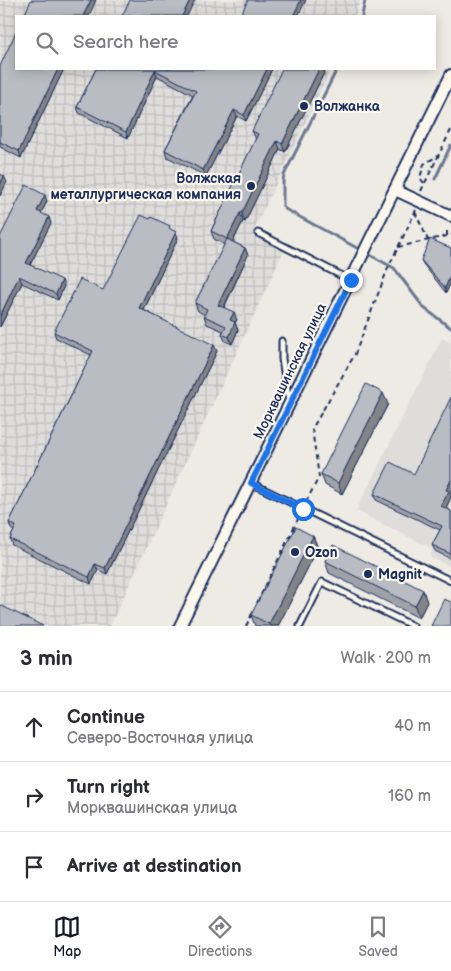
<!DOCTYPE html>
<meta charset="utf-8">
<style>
:root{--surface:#fff;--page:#f7f7f7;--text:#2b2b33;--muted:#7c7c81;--line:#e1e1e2;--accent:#111827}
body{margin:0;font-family:"Balsamiq Sans",sans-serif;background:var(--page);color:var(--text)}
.stop{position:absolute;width:15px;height:15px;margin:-11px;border:4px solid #1a73e8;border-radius:50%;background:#fff}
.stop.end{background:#1a73e8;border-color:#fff;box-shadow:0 1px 5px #0008}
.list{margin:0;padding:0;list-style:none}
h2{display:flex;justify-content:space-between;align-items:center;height:65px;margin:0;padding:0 20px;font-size:21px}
h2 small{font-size:16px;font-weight:400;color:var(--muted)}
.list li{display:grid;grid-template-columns:32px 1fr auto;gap:15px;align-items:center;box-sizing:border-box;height:70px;padding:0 20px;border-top:1px solid var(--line)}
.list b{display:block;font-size:19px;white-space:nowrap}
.list p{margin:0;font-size:16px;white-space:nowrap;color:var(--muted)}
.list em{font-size:16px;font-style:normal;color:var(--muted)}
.icon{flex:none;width:28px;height:28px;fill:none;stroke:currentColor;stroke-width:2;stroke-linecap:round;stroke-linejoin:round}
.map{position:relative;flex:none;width:451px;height:626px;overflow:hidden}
.search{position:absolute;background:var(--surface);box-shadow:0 2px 12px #0003;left:15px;right:15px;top:15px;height:55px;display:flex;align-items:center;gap:12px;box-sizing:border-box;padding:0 18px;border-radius:0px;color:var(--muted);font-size:19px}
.sheet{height:275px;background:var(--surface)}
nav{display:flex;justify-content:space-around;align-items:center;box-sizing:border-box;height:70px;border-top:1px solid var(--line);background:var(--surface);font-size:14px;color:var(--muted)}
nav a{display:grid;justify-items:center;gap:2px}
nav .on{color:var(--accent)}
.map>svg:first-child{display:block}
.built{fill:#deddda}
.industrial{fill:url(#industrial-grid)}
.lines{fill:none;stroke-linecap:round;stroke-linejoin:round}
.stream{stroke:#6d7892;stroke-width:3}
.service-casing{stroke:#1b2f5e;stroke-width:9}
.minor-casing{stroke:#1b2f5e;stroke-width:14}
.path{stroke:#1b2f5e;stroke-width:2;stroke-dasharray:5 4;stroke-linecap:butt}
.service{stroke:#fbf7ec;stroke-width:5}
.minor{stroke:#fbf7ec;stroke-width:10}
.wall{fill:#9fa2a8;stroke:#1b2f5e}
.shaded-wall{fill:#828488;stroke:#1b2f5e}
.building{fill:#b9bcc3;stroke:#1b2f5e}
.route{stroke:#1a73e8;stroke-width:6}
.poi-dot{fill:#1b2f5e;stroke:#fbf7ec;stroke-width:2}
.labels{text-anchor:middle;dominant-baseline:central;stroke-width:4.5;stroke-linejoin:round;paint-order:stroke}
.poi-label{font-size:14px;font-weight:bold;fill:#1b2f5e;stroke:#fbf7ec;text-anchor:start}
.street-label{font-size:14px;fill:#1b2f5e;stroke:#fbf7ec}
</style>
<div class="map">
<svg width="451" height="626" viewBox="0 0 451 626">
<defs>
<pattern id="industrial-grid" width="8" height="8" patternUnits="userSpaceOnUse" patternTransform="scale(1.25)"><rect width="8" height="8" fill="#deddda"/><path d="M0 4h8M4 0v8" fill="none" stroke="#bebebe"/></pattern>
</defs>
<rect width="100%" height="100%" fill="#eeebe4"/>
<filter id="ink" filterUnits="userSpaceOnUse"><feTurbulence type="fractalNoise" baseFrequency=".02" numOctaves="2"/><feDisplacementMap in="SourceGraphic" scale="10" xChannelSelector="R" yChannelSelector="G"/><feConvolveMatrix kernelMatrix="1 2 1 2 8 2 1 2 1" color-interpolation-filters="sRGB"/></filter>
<g filter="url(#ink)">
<!-- built -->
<path class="built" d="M442,338l9,5v224l-21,-10 3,-8 -77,-38z"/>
<!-- industrial -->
<path class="industrial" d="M0,0h361l-6,16h-339v53h315l-78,163 32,16 -175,378h-110z"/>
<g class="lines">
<!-- stream -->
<path class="stream" d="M362,16l3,-16
M337,69l-53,106 -1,5v26l2,3 109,59 30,40 27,20
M435,179l16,-34"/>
<defs>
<path id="service" d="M258,233l92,47
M282,341v18l7,43
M251,483l200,98
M300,626l22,-44 91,44"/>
<path id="minor" d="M395,190l56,26
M180,626l271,-551"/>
</defs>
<!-- service casing -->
<use href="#service" class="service-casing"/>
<!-- minor casing -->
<use href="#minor" class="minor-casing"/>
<!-- path -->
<path class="path" d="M424,183l-4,-5 4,-14 15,-9
M421,191l30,-61
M415,212l13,28
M447,236v-6
M398,247l53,-12
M306,502l13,-25 -7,-48 43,-75 33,-86 28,-58
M257,603l43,-88
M246,626l6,-12"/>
<!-- service -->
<use href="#service" class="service"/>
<!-- minor -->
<use href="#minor" class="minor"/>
</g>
<!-- wall -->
<path class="wall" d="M0,66l16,3h48l-43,89 -21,-11z
M96,69h176l-26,52 -9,-5 -31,60 -39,-19 -2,-7 28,-55 -36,-19 -29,62 -49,-25 -2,-6z
M325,71l-40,81 -5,-3 -35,73 -2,-1 -10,21 12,6 3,7 -24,53 13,12 -2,3 3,7 -6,14 -7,-3 -3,-7 1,-3 -16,-7 -3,-8 1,-1 -7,-4 -3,-8 30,-58 -11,-6 -3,-8 45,-92 -4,-8z
M47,201l-6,12 10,10 -21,42 34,21 -6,14 -36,-17 -22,44v-90z
M172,230l6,8 -34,72 73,41 -110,223 -9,-4 -7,14 -79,-39 -2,-6 4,-8 -3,-2 -2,-6 82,-168 -35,-17 -2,-6 49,-42z
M451,248v34l-5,11 -23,-29 -2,-4z
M388,404l-46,90 -17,-9 -4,-11z
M374,494h76l1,3 -5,11 5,3v48l-16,-8 -3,-6 8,-15 -64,-30z
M313,536l5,12 -40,78h-23l-4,-11z
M325,561l102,41 -8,16 -90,-45z"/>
<!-- shaded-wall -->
<path class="shaded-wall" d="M91,0h5l-7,16h-6z
M190,0h5l-8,16h-5z
M301,0h5l-8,16h-5z
M58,69h6l-43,89 -2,-7z
M267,69h5l-26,52 -2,-6z
M319,69h5l1,2 -40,81 -3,-8z
M155,70l2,6 -29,62 -2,-6z
M234,110l3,6 -31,60 -3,-6z
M277,141l3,8 -35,73 -3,-9z
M4,176l3,6 -7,14v-11z
M45,195l2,6 -8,16 -2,-6z
M240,213l3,8 -13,26 -3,-8z
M49,217l2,6 -23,46 -2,-6z
M176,232l2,6 -36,76 -3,-6z
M245,248l3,7 -27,58 -3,-8z
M451,274v8l-5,11 -1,-5z
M19,276l3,7 -22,44v-11z
M62,280l2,6 -6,14 -2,-6z
M234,312l3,8 -2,3 3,7 -6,14 -3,-7 1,-17z
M214,345l3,6 -110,223 -2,-6z
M383,393l5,11 -46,90 -4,-11z
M451,480v11l-1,3 1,3 -7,15 -3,-6 5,-16z
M313,536l5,12 -40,78h-8l-1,-2z
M95,564l3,6 -7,14 -2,-7z
M423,590l4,12 -8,16 -4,-12z"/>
<!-- building -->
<path class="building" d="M31,0h60l-8,16h-59z
M130,0h60l-8,16h-60z
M248,0h53l-8,16h-53z
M16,32v37h42l-39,82 -19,-9v-76z
M96,69h171l-23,46 -10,-5 -31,60 -38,-20 31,-59 -41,-21 -29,62 -49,-25z
M282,69h37l-37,75 -5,-3 -35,72h-2l-13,26 -16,-8 47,-97 -6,-3z
M0,174l4,2 -4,9z
M26,185l19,10 -8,16 12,6 -23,46 36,17 -6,14 -37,-18 -19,40v-79z
M141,215l9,4 1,-2 19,9 -1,2 7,4 -37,76 75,37 -109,223 -10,-4 -6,13 -79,-38 6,-13 -7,-3 84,-172 -39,-19 26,-53 23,11z
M227,239l18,9 -27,57 16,7 -4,8 5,2 -6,15 -7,-3 4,-8 -22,-10 3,-7 -12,-6z
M430,239l21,9v26l-6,14 -24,-28z
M366,384l17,9 -45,90 -17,-9z
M451,397v83l-5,10 3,1 -8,15 10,5v43l-19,-9 10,-19 -68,-32 16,-32 24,12z
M296,527l17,9 -44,88 -18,-9z
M333,545l90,45 -8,16 -90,-45z
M444,599l7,3v24h-20z
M0,605l43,21h-43z"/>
</g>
<g class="lines" filter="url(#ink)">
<!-- route -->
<path class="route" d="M303,509l-52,-26 100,-203"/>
</g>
<!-- markers -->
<g class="poi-dot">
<circle cx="304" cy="106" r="5"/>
<circle cx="251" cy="186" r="5"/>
<circle cx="295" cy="552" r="5"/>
<circle cx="368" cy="574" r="5"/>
</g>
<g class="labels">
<!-- poi labels -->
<g class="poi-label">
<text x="314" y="106">Волжанка</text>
<text x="241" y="178" text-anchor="end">Волжская<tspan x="241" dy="16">металлургическая компания</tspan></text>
<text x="305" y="552">Ozon</text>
<text x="378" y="574">Magnit</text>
</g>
<!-- street labels -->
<g class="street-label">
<text transform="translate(290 371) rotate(-64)">Морквашинская улица</text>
</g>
</g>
</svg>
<div class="stop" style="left:303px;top:509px"></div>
<div class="stop end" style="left:351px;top:280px"></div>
<div class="search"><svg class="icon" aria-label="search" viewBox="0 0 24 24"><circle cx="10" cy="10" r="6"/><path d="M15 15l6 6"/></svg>Search here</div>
</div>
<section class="sheet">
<h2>3 min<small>Walk · 200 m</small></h2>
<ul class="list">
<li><svg class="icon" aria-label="ahead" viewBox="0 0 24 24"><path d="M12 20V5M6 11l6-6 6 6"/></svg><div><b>Continue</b><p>Северо-Восточная улица</p></div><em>40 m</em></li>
<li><svg class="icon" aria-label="right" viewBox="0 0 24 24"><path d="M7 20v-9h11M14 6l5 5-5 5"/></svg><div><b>Turn right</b><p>Морквашинская улица</p></div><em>160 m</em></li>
<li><svg class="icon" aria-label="arrive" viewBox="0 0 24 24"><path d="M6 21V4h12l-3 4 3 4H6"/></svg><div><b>Arrive at destination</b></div></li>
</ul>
</section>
<nav>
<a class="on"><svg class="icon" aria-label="map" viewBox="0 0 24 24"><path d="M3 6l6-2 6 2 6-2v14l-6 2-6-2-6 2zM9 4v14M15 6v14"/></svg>Map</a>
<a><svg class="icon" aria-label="directions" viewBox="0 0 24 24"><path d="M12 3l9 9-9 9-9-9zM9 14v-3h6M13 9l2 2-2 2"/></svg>Directions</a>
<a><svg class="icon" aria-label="saved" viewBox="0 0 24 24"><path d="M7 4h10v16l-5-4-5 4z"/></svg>Saved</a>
</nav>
